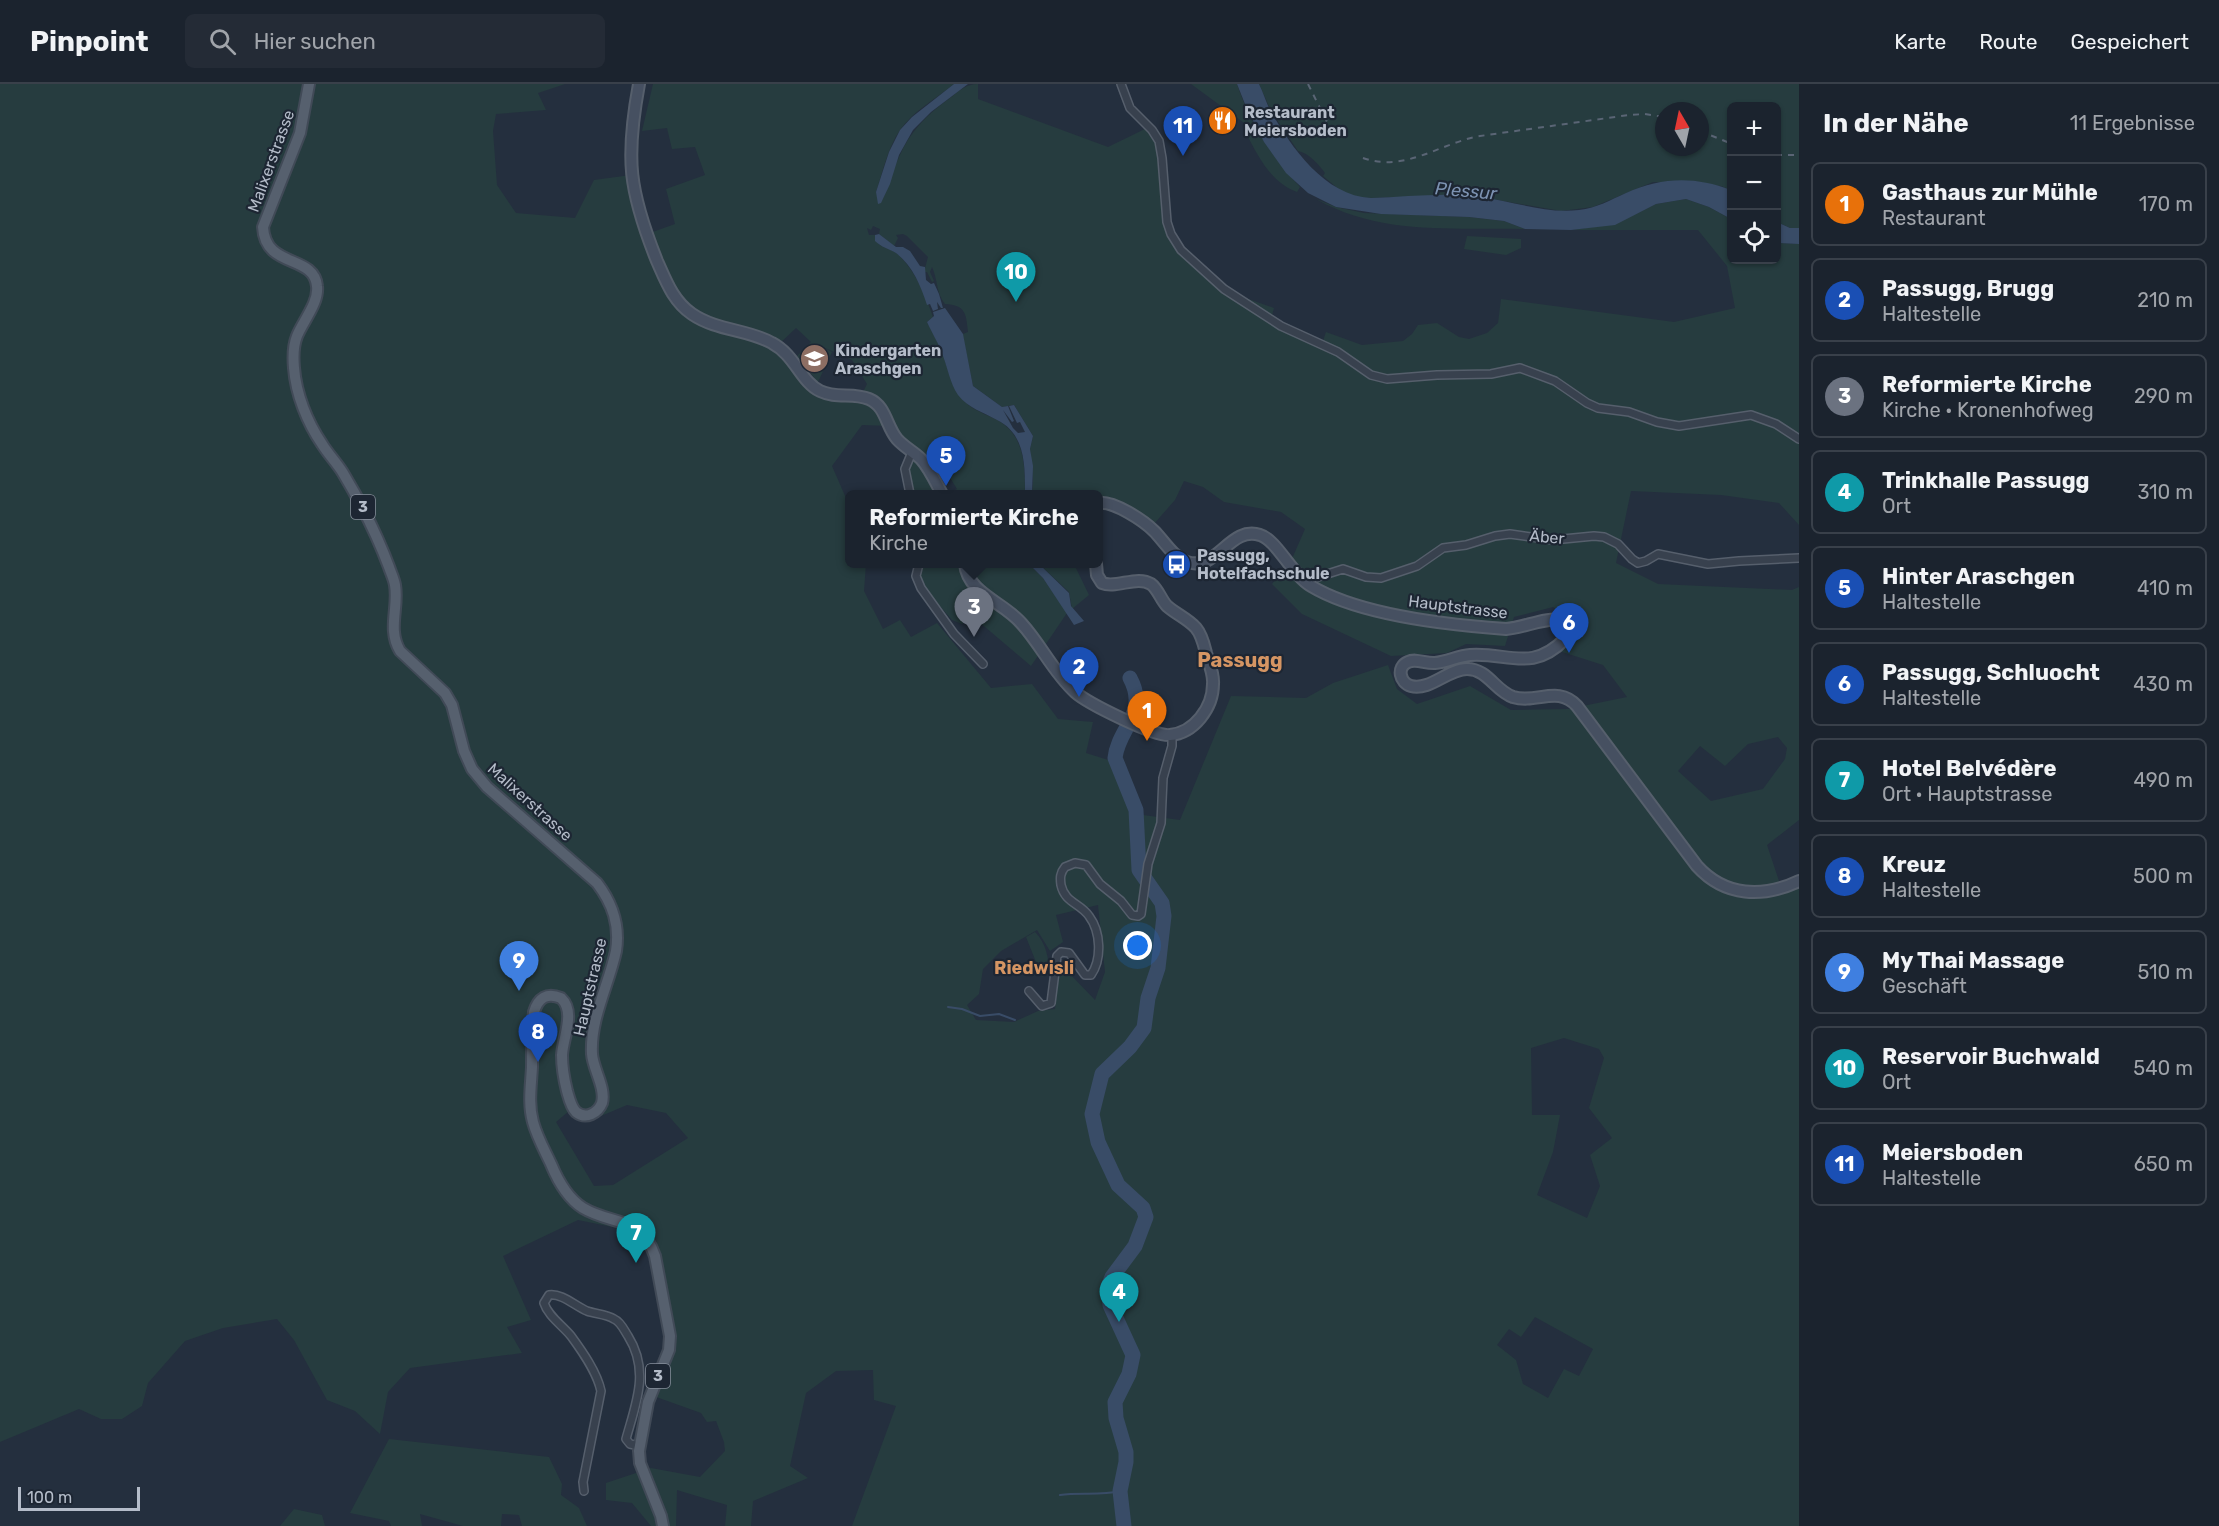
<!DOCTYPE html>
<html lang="de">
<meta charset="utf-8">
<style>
:root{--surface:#1b232e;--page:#242b36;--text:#f1f3f6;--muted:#a0a4aa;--line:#39404a;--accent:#ea580c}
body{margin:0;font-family:Rubik,sans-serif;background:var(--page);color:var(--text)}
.controls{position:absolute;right:18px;top:18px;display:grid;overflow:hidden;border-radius:9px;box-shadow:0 2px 4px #0004}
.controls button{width:54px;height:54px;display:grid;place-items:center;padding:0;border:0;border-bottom:2px solid var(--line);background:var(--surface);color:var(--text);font:30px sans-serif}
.compass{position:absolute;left:1655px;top:18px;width:54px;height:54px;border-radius:50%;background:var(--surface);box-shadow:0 2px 4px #0004;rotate:351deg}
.scale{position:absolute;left:18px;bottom:15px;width:122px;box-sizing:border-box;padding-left:6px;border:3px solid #b4bcc9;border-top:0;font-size:16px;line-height:21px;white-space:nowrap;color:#b4bcc9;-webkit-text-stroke:4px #1d2633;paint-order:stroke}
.you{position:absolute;left:1138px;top:862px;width:21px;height:21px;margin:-15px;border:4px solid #fff;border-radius:50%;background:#1a73e8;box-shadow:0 0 0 9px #1a73e833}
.badge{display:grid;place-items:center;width:39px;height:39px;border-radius:50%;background:var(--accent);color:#fff;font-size:20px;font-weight:700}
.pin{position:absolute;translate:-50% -50px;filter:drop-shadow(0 2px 3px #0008)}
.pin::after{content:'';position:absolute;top:32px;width:21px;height:18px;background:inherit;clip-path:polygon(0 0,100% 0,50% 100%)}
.popup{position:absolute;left:845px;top:406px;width:258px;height:78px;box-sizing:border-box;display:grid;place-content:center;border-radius:9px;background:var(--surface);filter:drop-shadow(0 2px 4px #0005);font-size:20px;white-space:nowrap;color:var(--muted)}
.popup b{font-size:22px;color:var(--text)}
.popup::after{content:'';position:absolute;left:50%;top:100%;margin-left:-12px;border:12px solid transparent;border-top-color:var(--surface)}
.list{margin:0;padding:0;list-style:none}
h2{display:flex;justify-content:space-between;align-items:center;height:78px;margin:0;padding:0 24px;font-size:26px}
h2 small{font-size:20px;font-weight:400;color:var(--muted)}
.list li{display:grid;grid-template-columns:39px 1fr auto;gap:18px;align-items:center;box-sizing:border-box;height:84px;margin:0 12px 12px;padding:0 12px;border:2px solid var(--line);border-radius:9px}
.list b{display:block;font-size:22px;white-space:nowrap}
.list p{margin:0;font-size:20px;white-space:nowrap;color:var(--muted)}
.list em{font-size:20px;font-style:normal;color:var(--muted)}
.icon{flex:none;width:33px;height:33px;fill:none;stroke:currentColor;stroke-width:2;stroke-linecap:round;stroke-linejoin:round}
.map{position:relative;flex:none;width:1799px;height:1442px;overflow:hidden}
header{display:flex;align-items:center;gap:36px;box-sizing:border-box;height:84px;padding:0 30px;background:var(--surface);border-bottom:2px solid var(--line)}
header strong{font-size:28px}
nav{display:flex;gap:33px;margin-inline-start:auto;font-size:21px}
.search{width:420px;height:54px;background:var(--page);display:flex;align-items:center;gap:15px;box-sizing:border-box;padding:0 21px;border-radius:9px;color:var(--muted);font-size:22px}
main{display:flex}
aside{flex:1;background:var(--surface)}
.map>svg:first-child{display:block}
.green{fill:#263c3f;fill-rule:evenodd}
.water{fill:#394c67}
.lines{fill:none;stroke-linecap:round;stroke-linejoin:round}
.stream{stroke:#394c67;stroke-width:2}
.river{stroke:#394c67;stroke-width:15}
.street-casing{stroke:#565f6c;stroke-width:10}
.secondary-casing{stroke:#565f6c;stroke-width:14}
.primary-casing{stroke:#414a57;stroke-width:14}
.street{stroke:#38414e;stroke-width:7}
.secondary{stroke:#465061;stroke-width:10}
.primary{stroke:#56606e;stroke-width:10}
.rail{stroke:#5a6575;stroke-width:2;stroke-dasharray:6 6;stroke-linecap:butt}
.labels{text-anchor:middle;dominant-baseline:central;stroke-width:4.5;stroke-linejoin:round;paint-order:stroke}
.shield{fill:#1d2633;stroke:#878f9c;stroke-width:1.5}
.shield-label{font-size:15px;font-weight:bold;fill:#b4bcc9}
.poi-label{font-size:16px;font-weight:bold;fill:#b4bcc9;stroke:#1d2633;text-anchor:start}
.street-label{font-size:16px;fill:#b4bcc9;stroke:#1d2633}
.water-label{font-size:18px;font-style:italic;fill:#7c92b1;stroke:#1d2633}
.neighbourhood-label{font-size:18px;font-weight:bold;fill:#d59563;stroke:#1d2633}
.quarter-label{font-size:20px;font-weight:bold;fill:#d59563;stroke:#1d2633}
</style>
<header>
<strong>Pinpoint</strong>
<div class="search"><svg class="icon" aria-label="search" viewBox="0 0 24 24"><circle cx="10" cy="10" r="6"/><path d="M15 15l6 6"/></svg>Hier suchen</div>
<nav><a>Karte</a><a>Route</a><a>Gespeichert</a></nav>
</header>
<main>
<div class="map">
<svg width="1799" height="1442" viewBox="0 0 1799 1442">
<rect width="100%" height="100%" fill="#242f3e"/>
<!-- green -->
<path class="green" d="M0,0h565l-27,9 8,17 -50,4 -3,17 4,54 19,28 59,5 19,-38 37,-5 16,59 28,-10 -9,-35 39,-14 -10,-28 -23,2 -5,-21 -25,3 11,-47h301c-17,14 -41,27 -54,46 -13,19 -17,42 -24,62l6,8c8,-14 10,-29 17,-43 11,-26 29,-43 51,-59 9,-7 16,-14 28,-14v15l130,48 41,-20 8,10 9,79 9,24 56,53 43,15 -3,11 51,25 4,-12 36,13 41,-4 9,-7 6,-9 19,-2 22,14 10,2 18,-6 11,-10 3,-24 173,23 61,-14 -8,-42 -29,-36h-127l44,-6 41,-20 30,-5 23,8 22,12 1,41h44l1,-17 22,1v281l-20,-22 -58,-8 -90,-4 -15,72 42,21 134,6 7,-3v233l-32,25 14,42 18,-6v645h-947l44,-120 -22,-6 -1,-30 -37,1 -30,22 -16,73 18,12 -55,23 -2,25h-26l2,-21 -50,-15 -1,36h-25l-19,-23 -26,-3v-17l45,-15 49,9 25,-26 -1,-9 -8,-21 -9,1 -6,-9 -42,-15 -13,-7 21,-45 -14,-92 -16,-22 -59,-12 -75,36 28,64 -24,7 15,26 -112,15 -22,24 -8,42 -25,-23 -28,-11 -33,-60 -17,-21 -54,9 -38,13 -37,42 -6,23 -20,13h-21l-22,-10 -79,33zM873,142l7,3 -1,5 15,12 4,-8 -2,-3 7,-1 4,2 21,21 -4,15h3l5,10 2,-1 -4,-9 2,-5c6,13 4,26 13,37 21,1 21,10 23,28l-5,2v3l10,49 29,21 12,-2 19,31 -3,13 3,31 -1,14h50l2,-2c25,6 48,16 69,33l22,-25 9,-19 19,6 21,15 57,10 24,17 -14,32 -19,23 30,30 89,42 56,-3 19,-9 39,2 9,-29 39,-10 20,13v20l-14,11 44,14 24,32 -59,12 -57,1 -41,-24 -53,18 -20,-15 -9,-24 -55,18 -27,15 -75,-2 -51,124 -37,-5 -22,-51 -35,-11 7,-31 -35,-3 -26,-35 -41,4 -54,-65 -26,14 -11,-17 -17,9 -19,-38 2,-27h-16l-1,-59 -17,-39 30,-41 28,1 22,26 -6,28 4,14h32l-6,-11 13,-7 8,13 -10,5h78c0,-29 0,-62 -32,-76 -11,-5 -24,-10 -31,-20 -12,-14 -14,-30 -20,-46 -4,-11 -10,-20 -15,-30l6,-5c-7,-21 -18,-46 -34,-62 -9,-8 -24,-7 -24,-20h-6l-2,-7 4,2zM796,244l15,14 -14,14 18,23 3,3 14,-30 -9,-5 29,13 15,24 -6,12 -50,-11 -34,-39zM1778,653l9,11 -2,11 -22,30 -52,12 -33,-30 22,-25 25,20 23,-22zM1098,821l7,67 -10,28 -28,-29 -8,3 -4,35 -17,2 -24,11 -38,-2 -9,-15 12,-11 4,-25 18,-18 36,-21 13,21 13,-9 -7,-27zM1564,954l35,11 5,9 -15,50 23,30 -22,17 10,31 -13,32 -50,-23 16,-43 7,-37h-28l-1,-67zM627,1021l39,8 22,25 -75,47 -19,1 -38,-64 13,-11 18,11zM1535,1233l58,32 -14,27 -15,-7 -16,29 -25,-14 -7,-24 -19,-15 12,-16 12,8z
M1191,0h46c13,39 35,73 63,103l-3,5c-26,-10 -38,-34 -50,-57l4,-7z
M1259,0h540v144h-9l-13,-6 -1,-116h-44l-1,84 -10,-4 -68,-4 -60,25 -32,4 -92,-16 -98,3 -16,-1 -14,-6 -18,-15 2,-3c-7,-9 -16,-20 -27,-22l-27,-40zM1664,27h36v36h-36z
M1316,115l20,8 28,6 105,4 35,4 21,8c-72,-2 -144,7 -209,-30z
M1467,152l54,3v9l-15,7 -42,-6z
M919,480h110l14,14 24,35 -36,53 -53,-45 -7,6 -5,-6 -4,3 -10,-4 -19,-22 -3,2c-8,-10 -17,-24 -11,-36z
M1039,480h35l15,31 -17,14 -3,-17z
M1035,848c12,12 13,26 15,42l-8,3 -16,-40z
M389,1355l160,18 13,27 -1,11 18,13 8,18h-65l-3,-11 -17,-1 -1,12h-38l-43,-12 2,12h-31l-2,-5 -39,-8z
M294,1425l28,6 3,11h-45z"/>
<!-- water -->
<path class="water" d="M954,0h14l-37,28 -18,18 -14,25 -9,29 -9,19 -3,1 -2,-12 13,-40 11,-22 12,-13z
M1237,0h22c4,8 7,18 11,26 21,37 55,86 101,88 36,-1 74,-6 109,-1 33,4 65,17 99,13 18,-2 31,-10 47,-17 35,-16 69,-17 105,-3v29l-22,-12 -23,-8 -30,5 -41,21 -44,5 -46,-1 -21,-8 -35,-4 -88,-3 -45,-7 -28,-14 -22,-20 -22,-31 -17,-33z
M1777,138l13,6h9v16l-22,-1z
M879,150l17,13h7l7,4 10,15 5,1 1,13 5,4 3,-1 5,11 4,14h-2l-4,-6 1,7 -5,2 -3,-7 -3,1c-6,-19 -15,-40 -31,-52 -7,-4 -15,-6 -21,-12v-6z
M945,224l18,26 10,52 29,21 6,-1 6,15 -2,1 -9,-12 10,18 5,5 7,-1 -5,-10 -3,1 -8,-17 5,-1 19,31 -3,13 3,17 -1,28h-7c0,-27 1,-60 -28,-74 -14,-8 -29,-12 -39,-25 -8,-12 -10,-26 -15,-39 -4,-12 -11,-23 -16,-34l7,-6 -1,-4z
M1029,480h10l30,29 2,13 13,15 -10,4 -31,-47z"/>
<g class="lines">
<!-- stream -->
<path class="stream" d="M948,923l14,2 18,7 19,-2 16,6
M1060,1411c20,-3 40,1 60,-4"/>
<!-- river -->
<path class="river" d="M1124,1442l-4,-35 6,-29v-10l-10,-34 -1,-16 14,-28 4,-19 -23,-50 -2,-18 4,-10 23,-31 11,-29 -3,-9 -25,-23 -20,-43 -6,-28 10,-40 28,-27 14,-19 4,-30 10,-30 6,-52 -2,-13 -23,-33 -3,-60 -21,-52c3,-30 34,-45 15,-80"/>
<defs>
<path id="street" d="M1121,0l9,24 22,22 7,11 3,17 5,64 4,12 10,16 43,39 57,37 57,26 33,23 16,4 50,-4 54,-1 29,-6 35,13 32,22 11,5 31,4 28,10 22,4 72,-11 25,9 23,15
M910,410l-5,-25 7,-17
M919,480l-3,12 5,12 33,46 29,30
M1296,490h10l12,3 25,-8 23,8 15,1 36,-12 26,-18 23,-3 29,-9 15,-2 43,6 41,-4 10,1 14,7 14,15 6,4 8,-2 12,-7 50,10 31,-3 60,-3
M1029,907l13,15 9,-3 6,-47 4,-4 8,1 16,22h6c11,-16 10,-43 -2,-59 -9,-13 -24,-13 -28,-31 -1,-7 -1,-12 4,-18l10,-4 11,2 14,19 21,17 11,14 6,1 3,-2 7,-50 13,-41 2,-45 9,-32v-11
M584,1407l-1,-9 18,-91c-4,-19 -19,-40 -30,-55 -9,-11 -23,-20 -27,-33l5,-8c13,-2 26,11 38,16 8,3 19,3 27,8 7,3 10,11 14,17 22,35 8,67 -2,103l4,5 10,2"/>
<path id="secondary" d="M639,0c-14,75 -10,107 18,177 9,20 16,40 35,53 25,17 55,15 80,29 23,12 29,39 48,48 16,8 33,1 49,8 17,7 17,27 28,40 7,8 17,13 24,20 9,10 15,24 21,35
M1098,419c15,-3 46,18 56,28 10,10 19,26 33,31 30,10 43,-37 73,-27 17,5 32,40 51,51 48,29 138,39 195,43 16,-1 41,-12 54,-9l7,8 -2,11c-33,34 -58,13 -95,16 -12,1 -23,7 -35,8 -9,1 -19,-5 -27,-1 -12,5 -8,21 3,24 19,5 37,-17 56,-17 21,0 28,22 46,28 24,7 45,-12 64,9l120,160c28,31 66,32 102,15
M965,480c3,30 39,38 57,60 19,21 32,49 53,68 12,11 80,45 95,43 24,-2 43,-27 43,-51 1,-10 -4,-21 -7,-31 -2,-8 -4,-18 -10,-25 -8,-9 -20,-14 -29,-22 -6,-6 -9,-17 -16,-22 -14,-9 -35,5 -49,-1l-5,-8 -1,-11"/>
<path id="primary" d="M309,0l-9,49 -37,94c2,42 51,27 54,59 2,17 -14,35 -20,50 -4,10 -4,21 -3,32 2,26 13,54 28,76 6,10 15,19 21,29 18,30 34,62 46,94 2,6 5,12 6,18 4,23 -8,44 5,66l45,42 7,12 12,46 8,18 15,18 110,96c16,21 23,42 19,68 -7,33 -26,68 -24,103 1,15 14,34 10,49 -4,10 -16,17 -26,9 -5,-5 -7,-14 -9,-21 -3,-12 -5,-24 -5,-36 1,-18 14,-43 -1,-57 -14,-6 -23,0 -27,14 -2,19 -2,37 -2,55 -1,19 -4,37 1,55 4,15 12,29 18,42 7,17 16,34 32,44 30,18 58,7 72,48l15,80 -1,14 -21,52 -9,49 1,12 21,53 2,10"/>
</defs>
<!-- street casing -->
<use href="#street" class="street-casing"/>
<!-- secondary casing -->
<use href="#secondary" class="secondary-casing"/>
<!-- primary casing -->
<use href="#primary" class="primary-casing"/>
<!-- street -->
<use href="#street" class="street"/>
<!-- secondary -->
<use href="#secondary" class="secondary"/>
<!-- primary -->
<use href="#primary" class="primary"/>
<!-- rail -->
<path class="rail" d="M1308,0l24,48
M1700,47l32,13
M1776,71h23
M1363,74c42,15 77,-15 117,-22l149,-21 16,-1 19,3"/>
</g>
<!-- icons -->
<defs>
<symbol id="restaurant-disc" viewBox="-11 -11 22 22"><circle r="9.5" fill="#e8710a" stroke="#1d2633"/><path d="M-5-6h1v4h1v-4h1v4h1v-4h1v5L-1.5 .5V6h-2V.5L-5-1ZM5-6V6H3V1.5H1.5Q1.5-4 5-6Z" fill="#fff"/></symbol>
<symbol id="school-disc" viewBox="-11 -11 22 22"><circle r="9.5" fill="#8d6e63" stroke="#1d2633"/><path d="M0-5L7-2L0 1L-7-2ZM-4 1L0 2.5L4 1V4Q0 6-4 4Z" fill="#fff"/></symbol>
<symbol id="bus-disc" viewBox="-11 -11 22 22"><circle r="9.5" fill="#1a4fb4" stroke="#1d2633"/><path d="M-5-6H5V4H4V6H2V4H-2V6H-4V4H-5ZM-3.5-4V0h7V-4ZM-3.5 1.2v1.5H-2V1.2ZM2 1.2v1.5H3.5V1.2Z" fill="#fff"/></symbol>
</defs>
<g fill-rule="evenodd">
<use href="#restaurant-disc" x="1206" y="20" width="33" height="33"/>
<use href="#school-disc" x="798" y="258" width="33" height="33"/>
<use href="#bus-disc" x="1160" y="464" width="33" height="33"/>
</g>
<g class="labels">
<!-- shield labels -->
<g class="shield">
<rect x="351" y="411" width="24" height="24" rx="4.5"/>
<rect x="646" y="1280" width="24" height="24" rx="4.5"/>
</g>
<g class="shield-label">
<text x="363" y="423">3</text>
<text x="658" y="1292">3</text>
</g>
<!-- poi labels -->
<g class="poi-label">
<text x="1244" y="28">Restaurant<tspan x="1244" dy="18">Meiersboden</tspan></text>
<text x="835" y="266">Kindergarten<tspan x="835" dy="18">Araschgen</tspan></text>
<text x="1197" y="471">Passugg,<tspan x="1197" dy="18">Hotelfachschule</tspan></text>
</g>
<!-- street labels -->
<g class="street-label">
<text transform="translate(271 77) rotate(-70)">Malixerstrasse</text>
<text transform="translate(1547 453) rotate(5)">Äber</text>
<text transform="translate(1458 523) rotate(7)">Hauptstrasse</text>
<text transform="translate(530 718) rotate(42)">Malixerstrasse</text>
<text transform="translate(590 903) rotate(-77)">Hauptstrasse</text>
</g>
<!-- water labels -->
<g class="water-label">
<text transform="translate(1466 107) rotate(5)">Plessur</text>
</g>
<!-- neighbourhood labels -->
<g class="neighbourhood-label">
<text x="1034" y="884">Riedwisli</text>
</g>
<!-- quarter labels -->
<g class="quarter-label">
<text x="1240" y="576">Passugg</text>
</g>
</g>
</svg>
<div class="controls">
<button>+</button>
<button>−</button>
<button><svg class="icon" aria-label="locate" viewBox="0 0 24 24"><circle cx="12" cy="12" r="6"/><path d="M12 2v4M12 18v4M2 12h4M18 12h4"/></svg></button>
</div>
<svg class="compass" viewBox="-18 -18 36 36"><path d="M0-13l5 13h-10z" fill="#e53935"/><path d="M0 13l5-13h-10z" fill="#a0a4aa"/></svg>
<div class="scale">100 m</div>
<div class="you"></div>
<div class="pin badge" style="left:1147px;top:657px;background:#e8710a">1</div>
<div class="pin badge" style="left:1079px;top:613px;background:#1a4fb4">2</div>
<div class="pin badge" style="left:974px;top:553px;background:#6b7280">3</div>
<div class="popup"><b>Reformierte Kirche</b>Kirche</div>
<div class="pin badge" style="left:1119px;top:1238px;background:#0f9aa8">4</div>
<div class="pin badge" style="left:946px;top:402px;background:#1a4fb4">5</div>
<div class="pin badge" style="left:1569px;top:569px;background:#1a4fb4">6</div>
<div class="pin badge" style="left:636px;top:1179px;background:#0f9aa8">7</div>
<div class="pin badge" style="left:538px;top:978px;background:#1a4fb4">8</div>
<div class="pin badge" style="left:519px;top:907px;background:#3f7fe0">9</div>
<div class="pin badge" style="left:1016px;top:218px;background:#0f9aa8">10</div>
<div class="pin badge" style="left:1183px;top:72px;background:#1a4fb4">11</div>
</div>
<aside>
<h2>In der Nähe<small>11 Ergebnisse</small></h2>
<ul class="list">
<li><span class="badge" style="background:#e8710a">1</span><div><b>Gasthaus zur Mühle</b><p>Restaurant</p></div><em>170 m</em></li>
<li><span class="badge" style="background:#1a4fb4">2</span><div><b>Passugg, Brugg</b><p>Haltestelle</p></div><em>210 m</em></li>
<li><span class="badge" style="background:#6b7280">3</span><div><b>Reformierte Kirche</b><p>Kirche · Kronenhofweg</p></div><em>290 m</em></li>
<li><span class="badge" style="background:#0f9aa8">4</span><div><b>Trinkhalle Passugg</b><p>Ort</p></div><em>310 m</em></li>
<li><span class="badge" style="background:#1a4fb4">5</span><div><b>Hinter Araschgen</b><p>Haltestelle</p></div><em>410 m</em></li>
<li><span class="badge" style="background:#1a4fb4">6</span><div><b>Passugg, Schluocht</b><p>Haltestelle</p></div><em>430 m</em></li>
<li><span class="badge" style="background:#0f9aa8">7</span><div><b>Hotel Belvédère</b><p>Ort · Hauptstrasse</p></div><em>490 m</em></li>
<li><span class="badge" style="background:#1a4fb4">8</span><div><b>Kreuz</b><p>Haltestelle</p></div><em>500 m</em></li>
<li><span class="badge" style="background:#3f7fe0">9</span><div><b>My Thai Massage</b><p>Geschäft</p></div><em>510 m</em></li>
<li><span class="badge" style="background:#0f9aa8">10</span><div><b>Reservoir Buchwald</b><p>Ort</p></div><em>540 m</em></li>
<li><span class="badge" style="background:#1a4fb4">11</span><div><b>Meiersboden</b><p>Haltestelle</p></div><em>650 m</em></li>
</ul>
</aside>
</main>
